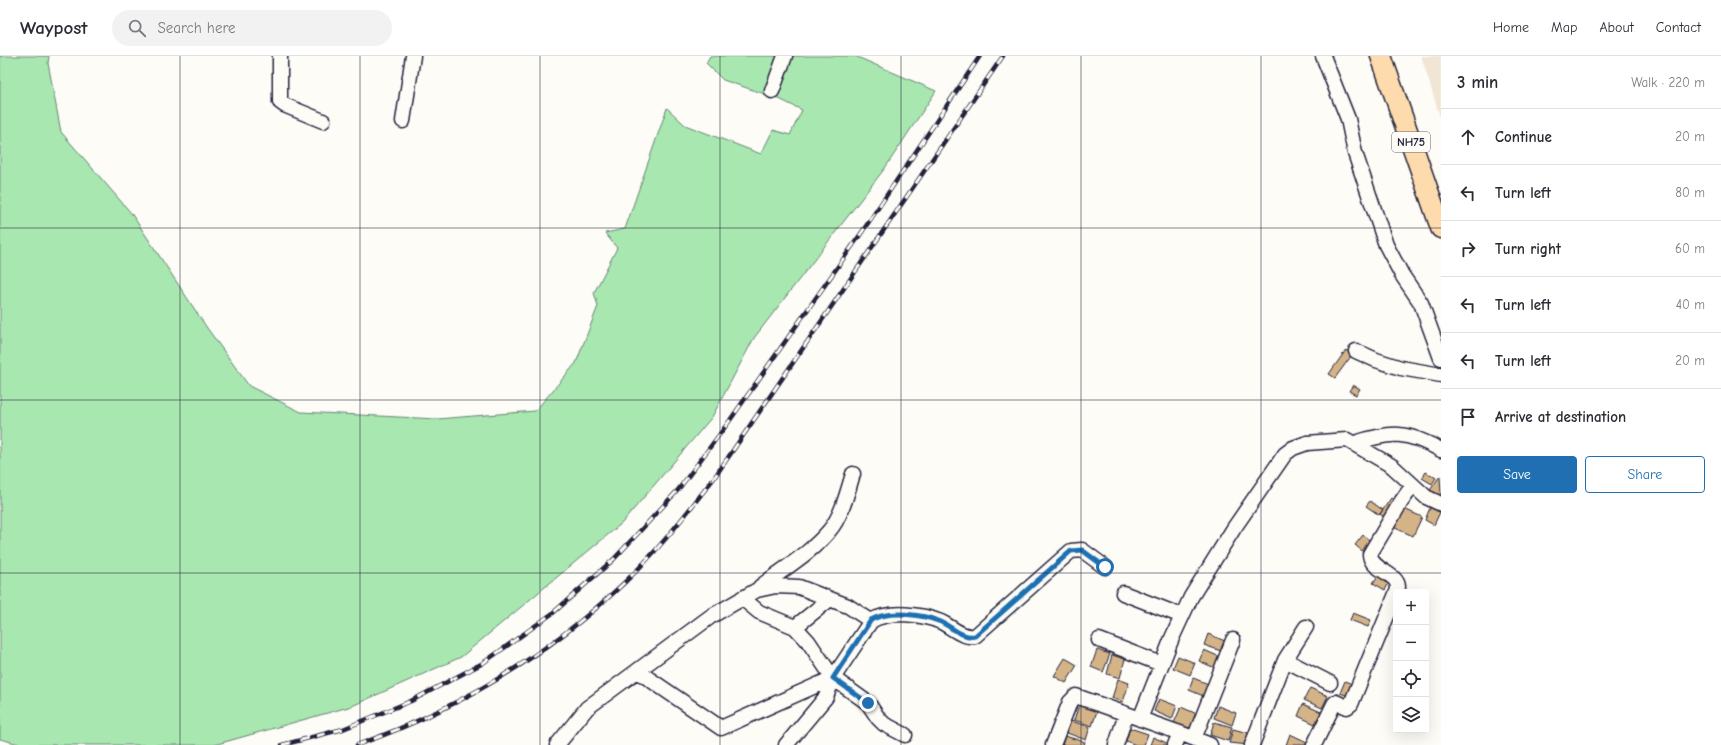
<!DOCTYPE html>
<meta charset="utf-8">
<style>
:root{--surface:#fff;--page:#f2f2f3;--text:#2b2b33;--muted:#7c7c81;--line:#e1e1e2;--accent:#1f6fb2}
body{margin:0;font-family:"Comic Neue",sans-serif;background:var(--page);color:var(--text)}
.controls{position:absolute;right:12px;bottom:12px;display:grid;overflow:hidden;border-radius:4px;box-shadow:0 4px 16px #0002}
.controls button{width:36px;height:36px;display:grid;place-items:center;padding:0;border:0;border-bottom:1px solid var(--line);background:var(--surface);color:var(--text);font:20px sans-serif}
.stop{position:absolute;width:12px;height:12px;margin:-9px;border:3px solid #1f6fb2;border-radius:50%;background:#fff}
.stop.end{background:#1f6fb2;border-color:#fff;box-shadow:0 1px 4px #0008}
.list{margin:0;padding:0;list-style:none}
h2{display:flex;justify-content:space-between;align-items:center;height:52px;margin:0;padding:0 16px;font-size:17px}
h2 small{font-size:13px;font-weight:400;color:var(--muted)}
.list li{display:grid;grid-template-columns:26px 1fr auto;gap:12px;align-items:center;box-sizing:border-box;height:56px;padding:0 16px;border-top:1px solid var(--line)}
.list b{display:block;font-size:15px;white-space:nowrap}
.list em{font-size:13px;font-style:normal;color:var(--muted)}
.actions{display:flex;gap:8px;padding:12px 16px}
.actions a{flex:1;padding:9px 0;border:1px solid var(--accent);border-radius:4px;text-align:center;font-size:14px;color:var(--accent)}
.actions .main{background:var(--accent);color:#fff}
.icon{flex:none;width:22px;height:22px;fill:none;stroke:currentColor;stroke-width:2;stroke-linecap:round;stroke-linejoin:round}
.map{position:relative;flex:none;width:1441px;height:689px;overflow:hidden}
header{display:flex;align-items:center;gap:24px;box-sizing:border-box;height:56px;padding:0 20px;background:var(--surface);border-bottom:1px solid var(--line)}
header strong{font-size:19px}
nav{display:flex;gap:22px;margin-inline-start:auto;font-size:14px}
.search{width:280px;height:36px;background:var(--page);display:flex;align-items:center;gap:10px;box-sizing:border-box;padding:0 14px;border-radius:22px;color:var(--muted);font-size:15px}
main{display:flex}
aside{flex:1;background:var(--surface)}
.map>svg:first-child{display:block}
.built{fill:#f1e6d5}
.green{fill:#a8e7af;stroke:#658475}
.building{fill:#d4b387;stroke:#22223b}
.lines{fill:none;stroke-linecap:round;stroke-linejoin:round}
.minor-casing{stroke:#22223b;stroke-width:17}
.highway-casing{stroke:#22223b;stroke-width:23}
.minor{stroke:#fdfcf7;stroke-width:14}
.highway{stroke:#fedbac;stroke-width:20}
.rail-casing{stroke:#22223b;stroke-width:4.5}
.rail{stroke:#fdfcf7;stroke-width:3;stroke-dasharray:9;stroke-linecap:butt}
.route{stroke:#1f6fb2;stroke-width:5}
.grid{fill:none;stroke:#22223b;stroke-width:1;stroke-opacity:0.55}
.labels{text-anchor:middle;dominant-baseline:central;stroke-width:4;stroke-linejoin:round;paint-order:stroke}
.shield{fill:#fdfcf7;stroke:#646373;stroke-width:1}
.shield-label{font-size:12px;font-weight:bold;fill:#22223b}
</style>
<header>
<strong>Waypost</strong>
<div class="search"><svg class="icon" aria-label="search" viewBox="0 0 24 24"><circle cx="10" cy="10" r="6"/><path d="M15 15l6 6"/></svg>Search here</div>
<nav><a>Home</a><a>Map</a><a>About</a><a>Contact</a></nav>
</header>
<main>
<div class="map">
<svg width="1441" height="689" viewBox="0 0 1441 689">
<rect width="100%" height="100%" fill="#fdfcf7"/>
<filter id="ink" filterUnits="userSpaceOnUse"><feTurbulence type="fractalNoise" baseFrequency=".025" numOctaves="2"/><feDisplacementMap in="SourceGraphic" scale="8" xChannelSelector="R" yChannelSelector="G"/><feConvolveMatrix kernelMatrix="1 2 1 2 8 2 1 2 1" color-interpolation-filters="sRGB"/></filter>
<g filter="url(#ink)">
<!-- built -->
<path class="built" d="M1421,0h20v64z"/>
<!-- green -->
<path class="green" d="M0,0h49l-1,7 13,69 70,81 76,115 42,58 52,26 136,7 98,-8 41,-48 22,-57 -4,-13 23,-45 -12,-15 20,-4 42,-121 18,17 76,29 12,-24 17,5 12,-25 -25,-12 -54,-18 -17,-17 4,-7h145l81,35 -51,77 -131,170 -42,79 -90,106 -161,134 -109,49 -138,39h-191l-23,-6z"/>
<!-- building -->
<path class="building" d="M1346,294l6,5 -17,23 -6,-4z
M1353,329l7,4 -4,6 -7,-4z
M1426,416l10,6 -4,6 -10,-6z
M1440,420l1,18 -3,5 -10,-6z
M1391,442l5,3 -11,17 -5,-4z
M1370,445l13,9 -4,5 -13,-9z
M1432,447l9,7 -7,15 -9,-5z
M1402,452l20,9 -9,19 -20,-9z
M1363,479l11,9 -8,10 -11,-9z
M1379,518l11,7 -5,9 -12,-7z
M1353,557l18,7 -3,7 -18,-7z
M1208,578l17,7 -4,10 -17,-6z
M1097,594l13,4 -7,18 -12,-5z
M1204,594l16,7 -5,11 -16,-7z
M1112,599l13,4 -5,19 -13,-4z
M1178,600l17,7 -5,12 -17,-7z
M1065,602l12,7 -11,18 -12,-7z
M1193,622l18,7 -5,12 -17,-7z
M1118,623l11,4 -6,19 -11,-4z
M1345,625l9,4 -5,11 -9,-3z
M1310,632l18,8 -6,12 -18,-8z
M1159,643l18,7 -5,13 -18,-8z
M1303,648l18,8 -6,12 -17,-8z
M1079,649l18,6 -5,15 -18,-6z
M1218,650l18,7 -4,12 -18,-7z
M1181,651l16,7 -7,16 -16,-7z
M1071,665l19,6 -4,13 -19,-7z
M1214,666l18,5 -4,14 -18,-6z
M1130,672l18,6 -4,11h-8l-10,-4z
M1233,673l19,5 -3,11 -20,-2z
M1290,678l17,8 -1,3h-20z
M1065,680l20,6 -1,3h-22z
M1153,681l16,7v1h-19z"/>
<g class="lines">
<defs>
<path id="minor" d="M280,0v46l4,3 39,16
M1323,0l25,63 7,34 31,92 16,30 19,28 20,55
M772,35l13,-35
M403,65l10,-65
M1356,295l20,9 25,8 40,7
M1355,387c37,-12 51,-12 86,7
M760,531c23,-18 51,-34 69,-56 13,-15 18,-38 24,-57
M1397,536c7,-19 -27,-20 -27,-38l31,-52 12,-17
M1123,537l59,23
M742,542l17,14 36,15 13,14 25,37 35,25 10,15 6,6 21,11
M795,571l35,-28
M1099,584l62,24
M1285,604l45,23
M639,616l82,56 112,-50
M1140,663l32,-81 19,-41 43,-69 51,-74 8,-6 14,-5 40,-3 45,26 34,31 15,7
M1194,683l39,-99
M557,689l30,-37 123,-91 47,-27 19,-4 23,1 49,19 23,15
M786,689l40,-48 7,-19 38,-57c18,-11 51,-7 70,1 11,5 21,16 34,14l96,-85 11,-1 23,17
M1053,689l17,-43 6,-6 104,37
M1116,689l10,-31
M1175,689l5,-12 30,12
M1252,689l33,-85 21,-33
M1314,689l20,-41 2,-2 11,5 4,-3 45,-110"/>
<path id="highway" d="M1381,0l60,172"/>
</defs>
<!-- minor casing -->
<use href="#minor" class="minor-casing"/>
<!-- highway casing -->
<use href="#highway" class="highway-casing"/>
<!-- minor -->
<use href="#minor" class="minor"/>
<!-- highway -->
<use href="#highway" class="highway"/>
<defs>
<path id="rail" d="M282,689l61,-16 68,-28 72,-38 70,-50 61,-54 64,-69 50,-67 132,-188 120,-179
M357,689c99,-35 191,-90 267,-162 34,-32 62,-69 90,-105l289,-422"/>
</defs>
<!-- rail casing -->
<use href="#rail" class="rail-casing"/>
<!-- rail -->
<use href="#rail" class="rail"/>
</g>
</g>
<g class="lines" filter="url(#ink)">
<!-- route -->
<path class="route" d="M868,647l-35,-25 38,-58c18,-10 51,-6 70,2 11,5 21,16 34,14l96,-85 11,-1 23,17"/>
</g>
<!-- grid -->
<path class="grid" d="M180,0v689M360,0v689M540,0v689M720,0v689M901,0v689M1081,0v689M1261,0v689M0,172h1441M0,344h1441M0,517h1441"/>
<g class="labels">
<!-- shield labels -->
<rect class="shield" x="1392" y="76" width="38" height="20" rx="3"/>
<g class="shield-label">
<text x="1411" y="86">NH75</text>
</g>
</g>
</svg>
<div class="controls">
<button>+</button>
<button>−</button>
<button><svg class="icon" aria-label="locate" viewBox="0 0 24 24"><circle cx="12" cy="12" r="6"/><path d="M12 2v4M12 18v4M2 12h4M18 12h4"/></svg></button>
<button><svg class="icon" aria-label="layers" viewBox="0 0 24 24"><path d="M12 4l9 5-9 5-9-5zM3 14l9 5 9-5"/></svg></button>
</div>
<div class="stop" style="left:1105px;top:511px"></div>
<div class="stop end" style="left:868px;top:647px"></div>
</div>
<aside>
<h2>3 min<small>Walk · 220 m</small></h2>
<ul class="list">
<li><svg class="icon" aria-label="ahead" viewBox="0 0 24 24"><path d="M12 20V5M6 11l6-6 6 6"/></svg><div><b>Continue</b></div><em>20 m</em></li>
<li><svg class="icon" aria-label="left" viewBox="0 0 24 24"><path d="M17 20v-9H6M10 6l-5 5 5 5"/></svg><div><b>Turn left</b></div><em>80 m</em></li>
<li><svg class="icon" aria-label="right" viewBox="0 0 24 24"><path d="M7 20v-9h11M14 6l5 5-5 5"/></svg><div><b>Turn right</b></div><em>60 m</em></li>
<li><svg class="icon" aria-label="left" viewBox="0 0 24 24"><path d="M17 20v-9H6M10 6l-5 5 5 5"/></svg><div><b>Turn left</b></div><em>40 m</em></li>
<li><svg class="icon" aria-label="left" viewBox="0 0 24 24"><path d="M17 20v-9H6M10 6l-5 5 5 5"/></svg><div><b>Turn left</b></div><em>20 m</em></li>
<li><svg class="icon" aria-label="arrive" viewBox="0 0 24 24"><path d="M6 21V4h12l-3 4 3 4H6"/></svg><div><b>Arrive at destination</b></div></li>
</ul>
<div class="actions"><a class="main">Save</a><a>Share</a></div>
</aside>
</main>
